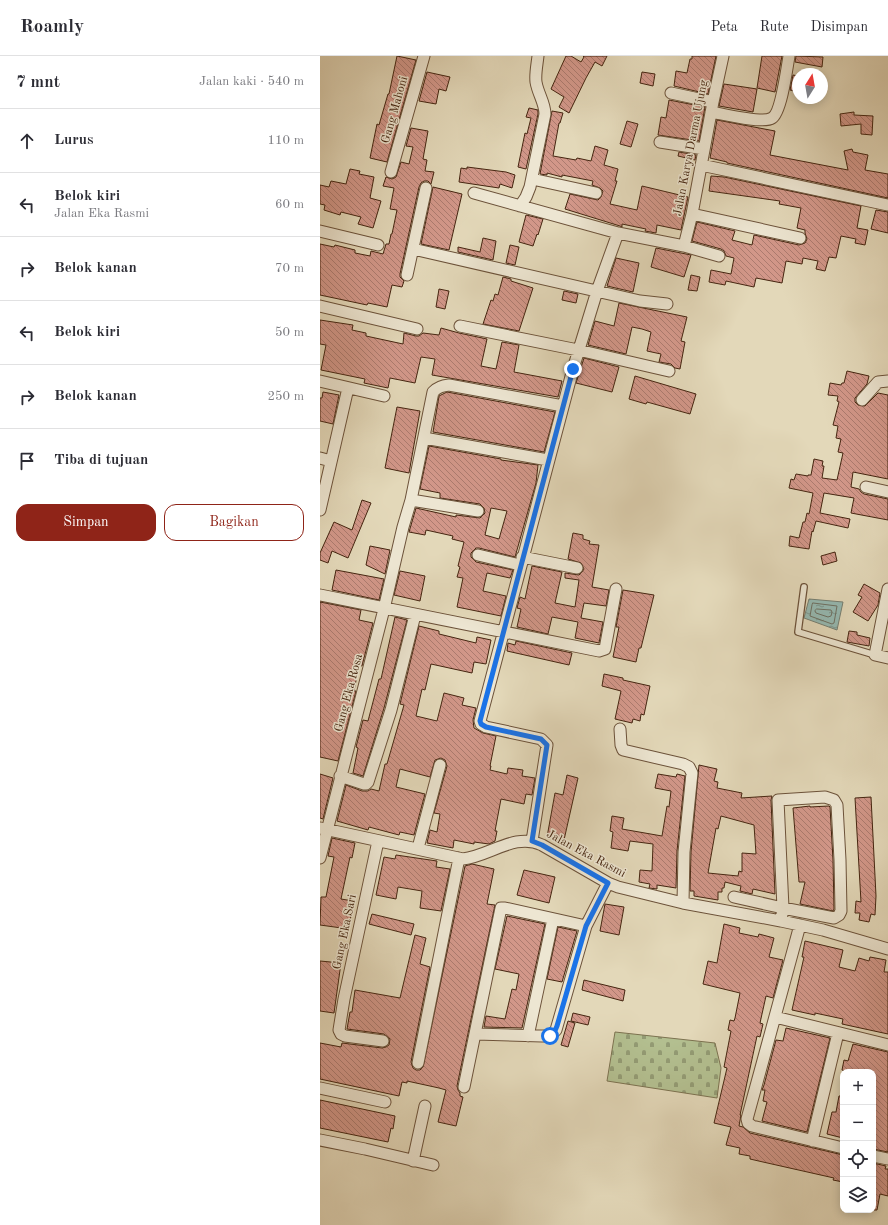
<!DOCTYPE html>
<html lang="id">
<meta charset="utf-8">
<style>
:root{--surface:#fff;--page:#f2f2f3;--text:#2b2b33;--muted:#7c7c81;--line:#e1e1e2;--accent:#8f2418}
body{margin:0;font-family:"Old Standard TT",serif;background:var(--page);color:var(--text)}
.controls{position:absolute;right:12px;bottom:12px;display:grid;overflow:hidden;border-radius:8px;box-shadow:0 2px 10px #0003}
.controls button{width:36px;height:36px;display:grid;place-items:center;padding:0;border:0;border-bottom:1px solid var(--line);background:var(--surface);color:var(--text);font:20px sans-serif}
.compass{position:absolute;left:472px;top:12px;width:36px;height:36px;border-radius:50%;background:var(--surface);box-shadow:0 2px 10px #0003;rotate:11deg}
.stop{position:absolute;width:12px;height:12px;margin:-9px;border:3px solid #1a73e8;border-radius:50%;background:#fff}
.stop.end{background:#1a73e8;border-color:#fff;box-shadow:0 1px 4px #0008}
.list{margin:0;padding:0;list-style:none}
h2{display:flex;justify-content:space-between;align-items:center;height:52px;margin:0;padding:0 16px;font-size:17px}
h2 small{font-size:13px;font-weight:400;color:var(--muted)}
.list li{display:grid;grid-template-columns:26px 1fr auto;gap:12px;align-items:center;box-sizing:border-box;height:64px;padding:0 16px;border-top:1px solid var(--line)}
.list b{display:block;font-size:15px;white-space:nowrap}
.list p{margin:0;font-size:13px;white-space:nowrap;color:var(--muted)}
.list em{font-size:13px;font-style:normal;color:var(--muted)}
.actions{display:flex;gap:8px;padding:12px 16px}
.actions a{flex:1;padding:9px 0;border:1px solid var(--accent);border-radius:12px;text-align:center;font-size:14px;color:var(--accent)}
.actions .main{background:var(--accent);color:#fff}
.icon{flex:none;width:22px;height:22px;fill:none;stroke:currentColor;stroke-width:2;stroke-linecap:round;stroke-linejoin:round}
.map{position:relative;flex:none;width:568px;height:1169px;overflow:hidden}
header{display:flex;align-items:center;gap:24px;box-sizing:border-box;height:56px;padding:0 20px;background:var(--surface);border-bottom:1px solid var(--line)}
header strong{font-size:19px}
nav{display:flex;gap:22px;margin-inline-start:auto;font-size:14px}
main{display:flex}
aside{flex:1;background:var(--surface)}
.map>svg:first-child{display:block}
.cemetery{fill:url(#cemetery-stones);stroke:#7c7250}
.water{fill:url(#water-ripples);stroke:#757e71}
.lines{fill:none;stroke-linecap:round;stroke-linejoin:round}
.shore{stroke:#6d6f61;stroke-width:1}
.building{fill:url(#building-back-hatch);stroke:#452510;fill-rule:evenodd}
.lane-casing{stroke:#6c523a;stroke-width:8}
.street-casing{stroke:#6c523a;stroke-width:13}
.lane{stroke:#ede6d2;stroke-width:5.5}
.street{stroke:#ede6d2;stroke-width:11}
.route{stroke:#1a73e8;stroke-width:5}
.labels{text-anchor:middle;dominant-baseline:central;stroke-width:3;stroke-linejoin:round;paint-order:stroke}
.street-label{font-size:12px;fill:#452510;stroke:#ede6d2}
</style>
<header>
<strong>Roamly</strong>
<nav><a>Peta</a><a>Rute</a><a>Disimpan</a></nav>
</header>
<main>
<aside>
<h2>7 mnt<small>Jalan kaki · 540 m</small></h2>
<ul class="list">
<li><svg class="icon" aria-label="ahead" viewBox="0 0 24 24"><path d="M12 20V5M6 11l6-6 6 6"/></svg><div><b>Lurus</b></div><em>110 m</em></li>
<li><svg class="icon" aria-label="left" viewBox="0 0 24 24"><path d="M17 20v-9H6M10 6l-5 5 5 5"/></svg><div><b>Belok kiri</b><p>Jalan Eka Rasmi</p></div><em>60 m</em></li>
<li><svg class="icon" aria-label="right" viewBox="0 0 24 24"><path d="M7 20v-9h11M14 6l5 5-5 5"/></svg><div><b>Belok kanan</b></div><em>70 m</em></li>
<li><svg class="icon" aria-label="left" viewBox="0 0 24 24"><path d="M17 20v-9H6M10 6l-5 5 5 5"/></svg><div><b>Belok kiri</b></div><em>50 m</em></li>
<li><svg class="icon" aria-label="right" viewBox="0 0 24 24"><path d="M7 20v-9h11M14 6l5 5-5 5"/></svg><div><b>Belok kanan</b></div><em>250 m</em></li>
<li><svg class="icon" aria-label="arrive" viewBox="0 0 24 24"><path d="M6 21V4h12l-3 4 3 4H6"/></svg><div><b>Tiba di tujuan</b></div></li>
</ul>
<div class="actions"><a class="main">Simpan</a><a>Bagikan</a></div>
</aside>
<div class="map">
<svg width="568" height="1169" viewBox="0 0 568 1169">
<defs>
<pattern id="cemetery-stones" width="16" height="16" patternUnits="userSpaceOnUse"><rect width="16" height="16" fill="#b3bf90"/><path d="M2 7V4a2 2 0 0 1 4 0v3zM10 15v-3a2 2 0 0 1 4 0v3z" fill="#939b74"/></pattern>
<pattern id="water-ripples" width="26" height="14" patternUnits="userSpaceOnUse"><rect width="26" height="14" fill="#95b9b2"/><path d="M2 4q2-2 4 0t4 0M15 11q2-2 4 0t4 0" fill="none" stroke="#7b968f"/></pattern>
<pattern id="building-back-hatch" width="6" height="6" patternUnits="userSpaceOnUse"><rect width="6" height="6" fill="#d29789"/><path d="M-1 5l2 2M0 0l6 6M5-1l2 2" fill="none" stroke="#ac7b6f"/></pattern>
</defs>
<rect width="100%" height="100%" fill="#e3d8b9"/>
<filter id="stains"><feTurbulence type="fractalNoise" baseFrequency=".005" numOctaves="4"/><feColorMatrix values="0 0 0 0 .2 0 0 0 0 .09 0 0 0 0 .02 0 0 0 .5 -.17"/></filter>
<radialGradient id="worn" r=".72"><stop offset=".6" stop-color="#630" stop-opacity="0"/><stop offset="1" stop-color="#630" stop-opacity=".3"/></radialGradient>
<!-- cemetery -->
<path class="cemetery" d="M295,976l100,11 6,25 -4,30 -110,-17z"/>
<!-- water -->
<path class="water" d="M489,543l34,3 -6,28 -33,-12z"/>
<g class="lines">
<!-- shore -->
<path class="shore" d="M493,547l24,3 -3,17 -2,1 -22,-8 2,-11z
M497,553l14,1 1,2 -1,4 -3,1 -12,-4 -1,-2z"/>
</g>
<!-- building -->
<path class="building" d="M77,0l19,4 -29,102 -17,-4 7,-34 2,1 9,-31h1z
M246,0h5l10,6 3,-5 -1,-1h24l-5,10 -7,-4 -9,16 -17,35 -10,-6 5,-10 -13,-8z
M372,0h24l-8,38 -34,-8 2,-15 11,2 3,-14h2z
M442,0h20l-7,36 -18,-4z
M476,0l27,1 -1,10 -27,-5z
M107,16l23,5 -4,14 -7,-2 -3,15 -17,-3z
M322,16l13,2 -2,12 -13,-3z
M473,19l5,1v16l-8,-2z
M404,28l33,5 -4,23 -34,-6z
M349,44l36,7 -6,34 -41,-6 3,-18 5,1z
M209,52l9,2v4l-12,55 -8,-2 7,-34 2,1 4,-16 -5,-1z
M232,55l11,2 -3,10h-1l-6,33 23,4 1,-2 14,3 4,-15 13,4 -4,15 14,4 -3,12h2l-7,23 27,6 5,-24 46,11 -7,33 -24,-5 -1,8 -11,-2 1,-2 -24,-5v3l-2,-1 -55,-17 5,-15 28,6 3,-3 2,-6 -3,-3 -8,-3 1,-4 -31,-6v2l-15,-4v2l-7,-1z
M534,56v3l19,1 -1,19 -11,-1v-10l-20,2 -1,-12z
M397,64l58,11 -5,24 78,15 -4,-19 8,-2 1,3 15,3 -3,15 23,4v24l-161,-35v-1l-17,-4z
M307,65l11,3 -7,23 -11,-3z
M91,72l17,3 -5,28 4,1 -2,11 9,1 -3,12 -3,-3h-4l-3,2 -2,4 -19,87v3l4,4 -2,6 -10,-2 -5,22 -19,-4 -1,2 -47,-10v-51l14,3 1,-2 20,5v3l15,3 1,-5 12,3 3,-10h3l2,-10h1l5,-24 -7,-1 4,-21 -11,-2 3,-9 6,2 4,-2 5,-15 8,2 4,-17 -7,-1z
M359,96l17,3 -1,5 -17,-4z
M147,111l39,5 9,3 -3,13 -12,-4 -1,4 -40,-6 2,-14 6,1z
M30,113l10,2 -1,3 15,3 -4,21 11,3 -8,27 -15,-4 3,-7 -20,-5 -1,3 -16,-5 1,-5 -5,-1v-19l9,2 2,-6 15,3z
M391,120l13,1 137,29 -4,22 11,2 -3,15 -10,-2 1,-4 -15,-3 -5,22 -7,-1 -4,14 -9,-2 2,-8 -15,-3 -1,6 -16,-3 -4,22 -26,-5 -2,9 -28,-6 -1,4 -16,-3 2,-12 20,4 3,-16 -8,-2 -2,-5 -3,-2 -29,-8 5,-19 38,9 -3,9 20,5 2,-10 45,10 6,-2 2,-4 -2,-6v-3l-8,-2 4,-20 -22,-4 1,-3 -71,-10z
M113,131l29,7 -13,56 -28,-6z
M556,154l12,2v21l-17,-4z
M206,159l17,4 -5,16 -1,-1 -4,12 -14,-4z
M163,182l13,3 -3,19 -35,-8v-5l22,5z
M190,189l9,2 -4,18 -9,-2z
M336,192l35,7 -7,22 -33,-10z
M296,202l23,5 -6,29 -26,-6z
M371,219l9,2 -3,14 -9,-1z
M183,221l8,2v2l22,7 -14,43 -36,-7 8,-24 2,1 2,-7 3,1z
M119,233l10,2 -4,18 -9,-2z
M244,235l14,3 -2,9 -14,-3z
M299,247l68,14 -6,24 4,1 -5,27 -5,-1 -4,-4 -12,-2 2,-8 -14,-3 4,-19 -9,-3 -10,-2 -6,27 -38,-9 7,-24 19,5z
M0,264l33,5 -1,5 14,3v3l37,8 1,-11 12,3h3l4,-3 16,2 2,-7 18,5 28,6 -6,27 15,3 6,-27 17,3 -5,27 48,9 -4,16 -126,-22 3,-16 -14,-2 -6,26 -25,-5 -2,10 -24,-5 1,-4 -44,-9 5,-25 -6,-1z
M264,302l35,9 -7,25 -36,-9z
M527,315l22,5 -2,8 -12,14v4l3,3 7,1 13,-13 10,2v84l-35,-7 -2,15 8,2 2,3 3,2 24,5v21l-37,-7 3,-15 -30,-5 -4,20 30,6 -2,9 -32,-7 -3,11 -1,-1 -3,18 -20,-3 1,-10 9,2 4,-16h2l2,-9 2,1 4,-21 -24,-5 2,-9 3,1 2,-6 12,2v-1h3l3,-16 9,2 -1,5h2l-2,12 15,2 6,-27 -5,-1 3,-13 -5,-1 2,-12 -5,-1 6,-23 -2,-1 1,-5 -10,-1 2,-12 11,2 1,-2h2z
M315,320l61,18 -6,20 -43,-12 -1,2 -17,-5z
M3,336l16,3 -6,29 -13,-3v-23h2z
M127,336l108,20 -11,40 -111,-20 6,-36z
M77,351l23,4 -11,62 -24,-5z
M109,390l72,13v1l37,5 -2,18 -21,74 -36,-9h-3l-5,5v4l5,5 37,8 -3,8 -23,-5 -4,18 23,5 -5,20 -44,-9 6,-29 -6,-1 3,-10 -2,-1 6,-24 -12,-3 1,-3 -27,-6 -1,5 -16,-3 7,-24 40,9v-2l24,3 5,-5 -1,-5 -4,-4 -40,-6v-5l-20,-4zM171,452l16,3 -8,28 -14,-4z
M42,444l9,3 -23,55 -16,-7 -4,12 -8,-3v-7l14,-31 18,8z
M253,477l10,2v4l7,2 -1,3 10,1 -7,42 17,3 -3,16 -22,-3 -3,15 22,4 -4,21 -24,-5 3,-16 -26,-5 -4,17 -31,-7 4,-18 -4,-1 3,-11 5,2 7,-33 30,6 -7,31 20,4 4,-27 -14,-2v-5l14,2 3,-3 2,-3 -3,-6 -13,-4z
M50,490l20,4 -5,24 -19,-9z
M515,496l2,9 -14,4 -2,-9z
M16,514l48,9 -5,21 -47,-10z
M80,515l25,5 -5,25 -26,-6z
M544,528l16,9 -2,12 -10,16 -15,-9 9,-15 -4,-2z
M303,534l31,5 -13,53h-2l-3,14 -23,-5 6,-30h-3z
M0,546l41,8 -2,10 14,3 -11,43 -3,-1 -5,26h2l-18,70 -18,-4z
M75,561l12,3 -23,88 -21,68 -10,-3 5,-25 -2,-1 7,-27 5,1 11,-42h2z
M99,570l20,5v3l37,9 1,-6 14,3 -5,24 -12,-2 -2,11 -41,-9 -6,26 -3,-1 -6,27 21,5 7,-28 20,5 -2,7 14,3 -3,12 1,8 9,5 13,3 -6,30h1l-1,4 17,4 1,-6 15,2 -1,6 13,2 -3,17 -6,-1 -2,10 -23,-5 -6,32h2l-2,10 -6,3 -15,-2v2l-20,-4 -1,8 -26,-5 3,-13 7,2 3,-18 -6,-1 13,-47 -2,-6 -4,-2 -6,2 -5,17 -30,-8 -4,18 29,7 -11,41 -14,-3 -1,3 -30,-8 -1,3 -31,-9 9,-36 16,6h6l3,-2 8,2 6,-27h2l17,-59 -4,-1z
M529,575l8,1v3l13,3 -1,8 -22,-4z
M196,585l56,12 -3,12 -62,-14 1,-8 7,2z
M284,618l19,4v2l27,6 -6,29 -3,-1 -1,7 -7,-2 -1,4 -17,-4 6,-28 -19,-5z
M379,709l18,4 -3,12 4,1 -1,6 25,5 -1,5 31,-2 -1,4 4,94 -22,-5 -1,5 -12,-3 1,-5 -16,-4 -1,6h-2v4h-4v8l-24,-4v-5h-4l1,-39zM401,760l33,9 2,29 -14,-1v19l-3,-1 -1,5 -30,-3 8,-45 2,1z
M0,718l13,4 -10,41 -3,-1z
M338,718l18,3 1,-3 8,2 -8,75 -1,37 -19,-3v4l-8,-1 1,-4 -11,-2 1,-12 12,1 1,-27 -23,-3 -2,10 -17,-3 2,-16 -3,-1 2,-15 12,2 -2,11 40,7 5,-30 2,1 2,-16 -16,-3z
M247,719l11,3 -14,62 -17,-3 8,-44 8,2z
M551,741l5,99 -1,19 -4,-1 -2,8 -10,-2 1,-7h-5l1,-12 5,1 -6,-104z
M490,750v1l19,-1 1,1 3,53 1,49 -1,2 -33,-7 5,-22h-6l-6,-74z
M12,782l23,5 -3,15 -2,-1 -9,42 12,2 -4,28 -29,-4 1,-28h5l8,-40 -6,-1z
M76,799l41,6 -1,6 14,2 -9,42 -21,-3 2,-17 -24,-4 -2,12 -20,-4 8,-38 11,2z
M152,808l22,5 -7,35 8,1 -38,181 1,4 2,3v3l3,1 -7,29 -18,-4 8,-32 -7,-2 -32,-7v2l-5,-1 -3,14 -79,-17v-36l21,4 1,-4 40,5 4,-1 3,-2 1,-6 -6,-5 -37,-5 3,-17h2l3,-22 45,8 15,-63 11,3 -6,26 10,3 -19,95 2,6 3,2h4l3,-3 42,-201z
M204,814l31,7 -6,26 -32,-8z
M285,848l19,3 -5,28 -19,-4z
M52,858l42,10 -3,11 -42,-11z
M187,860l38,8 -23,104 -38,-1 2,-11 19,3 7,-30 4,1 3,-16 -24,-5z
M404,868l16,4 -1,5 19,4 1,-3 15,4 -5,19 14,3 -10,38 -7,-2 -6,27 3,1 -3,13 -3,-1 -17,79h1l-2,11 4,1 7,6 93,22v27l-10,-2 1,-2 -71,-16 -13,-3v-3l-11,-2 1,-6 -14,-3 5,-18 -17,-4 13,-55 -3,-1 7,-36 -3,-1 2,-10 4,1 1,-3 5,-25 -37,-9 5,-23 9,2z
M238,871l19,4 -15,51 -15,-3z
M485,885l38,9 -4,17 16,4 4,-13 10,3 1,-4 16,3 -2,12h4v62l-46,-10 1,-5 -28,-6v2l-23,-5 12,-53h-2z
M0,905l21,2 -7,50 -14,-2z
M264,924l41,10 -2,11 -41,-11z
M253,957l17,4 -2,8 -17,-4z
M248,965l7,2 -7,24 -7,-2z
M466,972l44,10 -23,94 -45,-11 5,-19 -4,-1 2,-11h-3l2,-5 12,-45 7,1z
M533,988l35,8v100l-15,-3v-77h-28v-1l-3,-1 2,-10 4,1z
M519,1040h4v42l-16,-4 5,-22h4z
M0,1044l75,16 -2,13 -2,-1 -3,14 -68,-14z
M553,1107l13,3 -1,3h3v27l-8,-2 -3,16h-4z"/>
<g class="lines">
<defs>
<path id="lane" d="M484,531l-6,45 77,23"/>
<path id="street" d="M351,37l42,9
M391,56c12,2 52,12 61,6 9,-5 15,-50 17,-62
M340,86l44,7
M381,109l187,40
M71,116l33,-116
M212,123l64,14
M154,137l144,40 66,13 35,10
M200,150l6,-9 4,-10 15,-73c0,-11 -7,-20 -9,-32 -1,-8 1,-17 2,-26
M372,158l108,24
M0,175l58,14
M364,190l8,-32 21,-112 10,-46
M93,193l227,52 27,3
M87,219l19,-87
M0,250l97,23
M140,270l118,24 91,21
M0,325l64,15
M542,344l16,-18 10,-1
M104,382l124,22
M0,402l11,3
M546,431l22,5
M91,444l67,11
M0,454l28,-122
M158,499l42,10
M202,501l55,11
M568,533l-13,66 13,3
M0,539l279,56 6,-2 11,-60
M300,673l1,16 2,5 60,14 6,3 3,6 -8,79 -1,51
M20,720l24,8h2l2,-2 23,-72 24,-95
M0,772l143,31c27,-3 52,-27 79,-14l66,38 10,4 65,16 98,18 42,9 65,19
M58,785l-34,158 -5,31 2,4 4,2 38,5
M212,785l15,-96 -6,-6 -55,-12 -5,-3 -1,-3 93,-352 24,-78 21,-58
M98,792l22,-83
M0,802l64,-249 19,-82 8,-27 22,-108c5,-5 9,-6 16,-7l114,21
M414,841l49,11 51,10 5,-3 2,-4 -1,-51 -3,-55 -3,-5 -9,-3 -47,3 5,108 -2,13
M480,869l-53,194 1,4 4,3 91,22
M455,961l113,28
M156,978l66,2h8l6,-6 30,-104 22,-43
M208,980l25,-117
M98,1007l41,-205
M144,1031l37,-179h4l81,18
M0,1032l65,14
M0,1084l45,9 68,16
M492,1085l26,-108
M553,1100l15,3
M93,1105l12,-55"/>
</defs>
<!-- lane casing -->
<use href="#lane" class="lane-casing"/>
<!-- street casing -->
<use href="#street" class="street-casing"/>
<!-- lane -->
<use href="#lane" class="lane"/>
<!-- street -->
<use href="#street" class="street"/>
</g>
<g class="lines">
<!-- route -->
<path class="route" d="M230,980l4,-3 3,-7 29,-100 22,-43 -66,-38 -10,-4 15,-96 -6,-6 -55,-12 -5,-3 -1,-3 93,-352"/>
</g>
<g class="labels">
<!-- street labels -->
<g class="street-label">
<text transform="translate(75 54) rotate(-74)">Gang Mahoni</text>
<text transform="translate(371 92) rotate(-79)">Jalan Karya Darma Ujung</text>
<text transform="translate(29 637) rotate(-75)">Gang Eka Rosa</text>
<text transform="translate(266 798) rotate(28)">Jalan Eka Rasmi</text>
<text transform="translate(25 876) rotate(-78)">Gang Eka Sari</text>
</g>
</g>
<rect width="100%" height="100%" filter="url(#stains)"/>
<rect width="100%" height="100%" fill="url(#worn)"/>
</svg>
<div class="controls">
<button>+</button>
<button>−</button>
<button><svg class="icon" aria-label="locate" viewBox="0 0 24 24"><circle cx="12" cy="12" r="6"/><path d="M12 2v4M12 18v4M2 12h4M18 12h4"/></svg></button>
<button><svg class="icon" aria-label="layers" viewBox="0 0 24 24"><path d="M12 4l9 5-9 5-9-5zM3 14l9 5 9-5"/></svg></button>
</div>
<svg class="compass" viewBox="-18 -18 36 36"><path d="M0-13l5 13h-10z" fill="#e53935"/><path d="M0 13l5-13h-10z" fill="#7c7c81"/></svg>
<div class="stop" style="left:230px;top:980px"></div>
<div class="stop end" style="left:253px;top:313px"></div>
</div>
</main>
